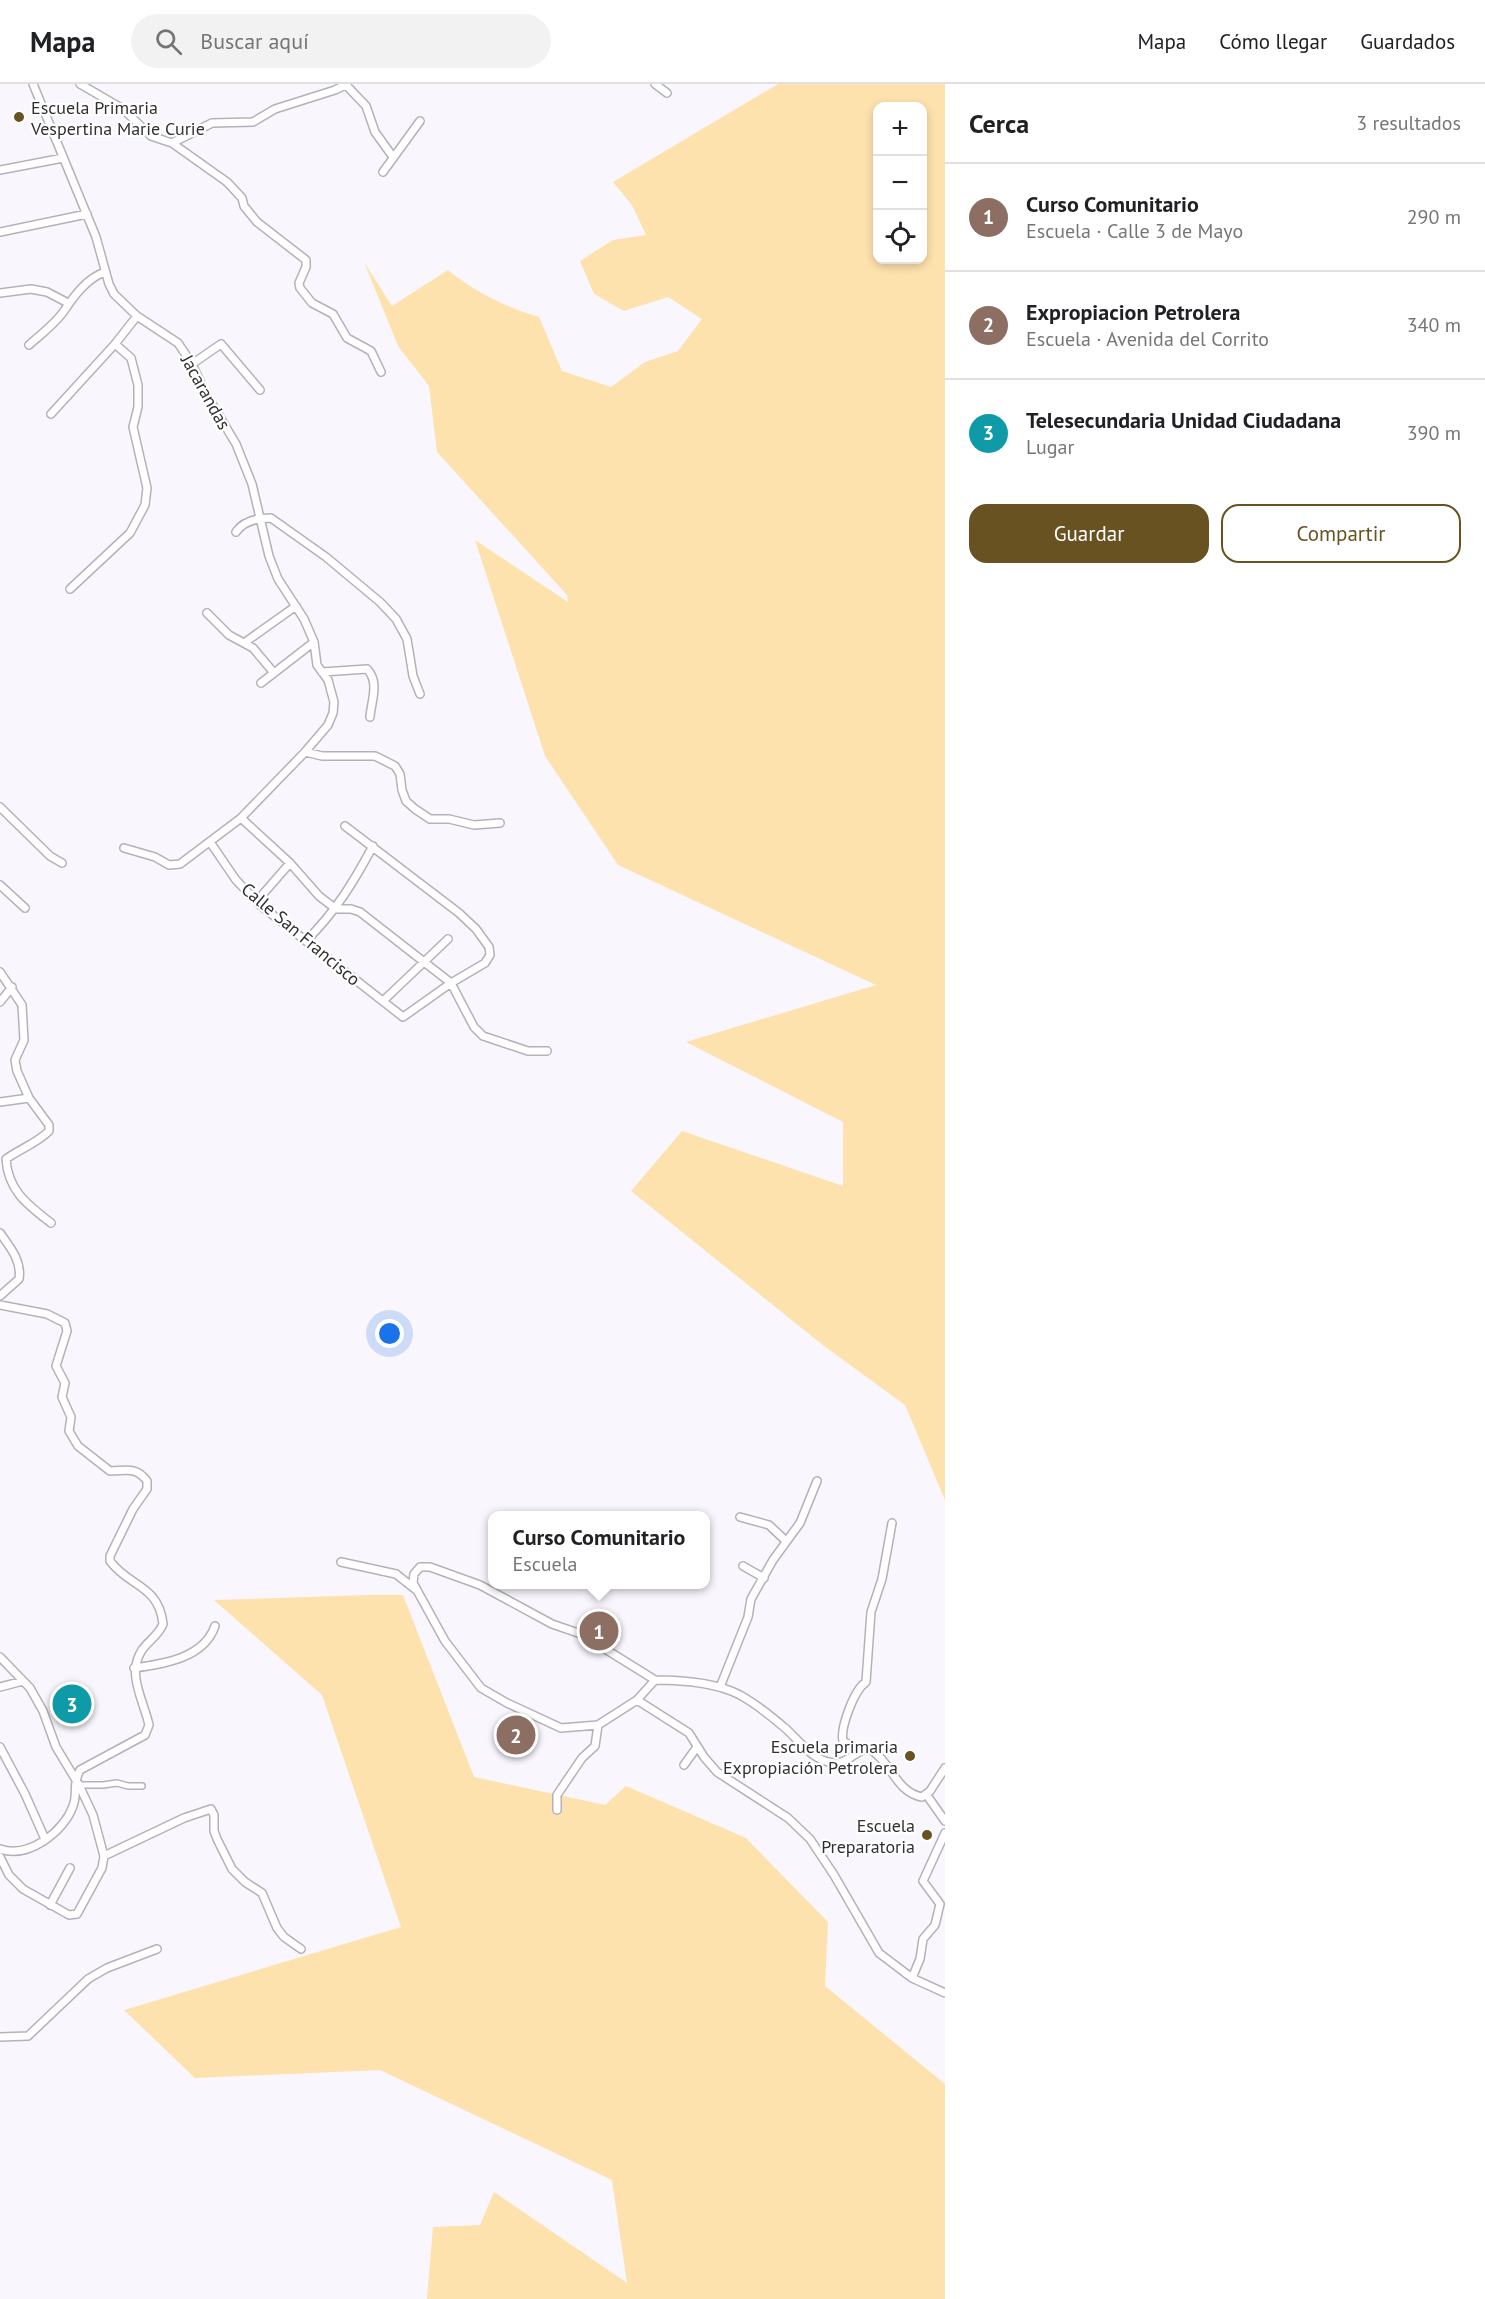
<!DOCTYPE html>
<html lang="es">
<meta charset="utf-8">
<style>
:root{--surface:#fff;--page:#f2f2f2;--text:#202124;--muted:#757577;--line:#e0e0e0;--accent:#685221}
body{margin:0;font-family:"PT Sans",sans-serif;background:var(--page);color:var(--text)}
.controls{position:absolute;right:18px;top:18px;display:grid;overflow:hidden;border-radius:12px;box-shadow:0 3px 9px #0003}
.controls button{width:54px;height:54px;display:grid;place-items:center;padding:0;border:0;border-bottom:2px solid var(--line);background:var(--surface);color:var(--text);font:30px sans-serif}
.you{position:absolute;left:390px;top:1250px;width:21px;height:21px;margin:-15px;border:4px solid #fff;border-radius:50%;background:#1a73e8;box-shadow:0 0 0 9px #1a73e833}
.badge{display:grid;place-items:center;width:39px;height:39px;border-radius:50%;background:var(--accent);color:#fff;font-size:20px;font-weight:700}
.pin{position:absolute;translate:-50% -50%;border:3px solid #fff;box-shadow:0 2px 6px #0006}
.popup{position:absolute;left:488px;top:1427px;width:222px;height:78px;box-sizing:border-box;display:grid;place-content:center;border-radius:12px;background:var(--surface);filter:drop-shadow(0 2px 4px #0005);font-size:20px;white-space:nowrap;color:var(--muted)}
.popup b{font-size:22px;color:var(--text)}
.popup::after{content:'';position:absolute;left:50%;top:100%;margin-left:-12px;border:12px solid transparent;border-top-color:var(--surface)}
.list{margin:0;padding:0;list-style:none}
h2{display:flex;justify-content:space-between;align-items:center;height:78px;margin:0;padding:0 24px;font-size:26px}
h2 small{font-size:20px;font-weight:400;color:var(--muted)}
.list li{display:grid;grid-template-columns:39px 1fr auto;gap:18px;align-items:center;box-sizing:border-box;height:108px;padding:0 24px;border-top:2px solid var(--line)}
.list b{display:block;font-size:22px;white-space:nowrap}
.list p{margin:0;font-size:20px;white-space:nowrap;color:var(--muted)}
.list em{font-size:20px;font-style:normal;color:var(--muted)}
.actions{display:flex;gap:12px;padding:18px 24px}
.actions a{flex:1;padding:14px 0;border:2px solid var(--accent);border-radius:18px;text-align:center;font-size:21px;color:var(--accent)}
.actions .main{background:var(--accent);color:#fff}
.icon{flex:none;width:33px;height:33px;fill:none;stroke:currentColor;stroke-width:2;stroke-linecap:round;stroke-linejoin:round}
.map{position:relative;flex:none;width:945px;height:2215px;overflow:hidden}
header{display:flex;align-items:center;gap:36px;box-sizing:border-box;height:84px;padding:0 30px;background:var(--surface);border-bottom:2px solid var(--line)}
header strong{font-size:28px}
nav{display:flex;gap:33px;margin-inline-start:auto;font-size:21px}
.search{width:420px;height:54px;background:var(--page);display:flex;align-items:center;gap:15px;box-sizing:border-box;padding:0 21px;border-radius:33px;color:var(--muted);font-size:22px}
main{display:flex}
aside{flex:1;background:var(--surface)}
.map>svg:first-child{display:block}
.green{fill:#fde2ad;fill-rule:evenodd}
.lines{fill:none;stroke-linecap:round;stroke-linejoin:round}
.pedestrian-casing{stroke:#b5b0ba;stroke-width:8}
.minor-casing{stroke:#b5b0ba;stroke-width:10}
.pedestrian{stroke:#fff;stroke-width:5}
.minor{stroke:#fff;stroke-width:7}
.poi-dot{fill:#685221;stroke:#fff;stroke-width:2}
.labels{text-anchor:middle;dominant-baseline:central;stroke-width:4.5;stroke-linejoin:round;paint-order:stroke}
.poi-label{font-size:18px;fill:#312f32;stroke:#fff;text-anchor:end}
.street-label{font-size:18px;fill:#312f32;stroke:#fff}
</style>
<header>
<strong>Mapa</strong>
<div class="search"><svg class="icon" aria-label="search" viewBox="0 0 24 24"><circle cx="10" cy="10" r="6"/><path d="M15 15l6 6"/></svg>Buscar aquí</div>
<nav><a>Mapa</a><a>Cómo llegar</a><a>Guardados</a></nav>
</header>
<main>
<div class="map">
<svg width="945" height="2215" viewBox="0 0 945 2215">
<rect width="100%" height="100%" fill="#faf6fe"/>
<!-- green -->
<path class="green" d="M778,0h167v1416l-40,-95 -81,-59 -193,-155 51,-60 161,55v-64l-157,-80 190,-57 -258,-120 -73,-109 -70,-216 93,62 -1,-7 -130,-143 -8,-66 -31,-40 -34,-84 28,44 56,-36c27,22 57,37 91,47l23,54 49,16 34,-25 33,-11 24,-32 -34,-22 -44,14 -30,-17 -14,-33 33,-21 33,-5 -14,-30 -19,-23zM878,22h44v154h-44z
M368,1511h35l71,182 131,28 21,-19 120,52 82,84 -3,64 120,98v215h-518l6,-72 47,-2 14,-33 133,91 -15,-103 -232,-110 -185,8 -71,-68 277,-83 -79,-232 -108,-95z
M602,1543l14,9 -7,12 -15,-9z"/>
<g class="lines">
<defs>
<path id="pedestrian" d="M79,1701h24l14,-2 11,3h14"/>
<path id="minor" d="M33,0l63,153 13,47 5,10 23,22 41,27 14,21 13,28 31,52 16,40 17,72 9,23 26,40 10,23 3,23 11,15 6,22 -1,11 -5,12 -23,27 -64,66 -61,46 -11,1 -14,-8 -31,-9
M80,0l43,25 28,27 21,7 55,39 15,16 2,8 13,16 49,38v7l-7,16 1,5 12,15 21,11 14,24 24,13 10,21
M655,0l12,9
M346,1l20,21 9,26 18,25
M172,59l40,-20 41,-1 22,-13 60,-19 12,-6
M0,86l63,-12
M383,88l37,-51
M0,148l87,-18
M0,209l31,-4 16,3 21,11
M29,261c11,-10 26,-21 35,-34 10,-15 23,-33 41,-39
M192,280l29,-20 39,46
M51,330l64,-70 22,-28
M236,448c8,-12 22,-14 35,-14l55,39 54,45 16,17 11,20 6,37 7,18
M70,505l60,-56 15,-28 2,-17 -14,-61 5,-20v-22l-7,-27 -16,-14
M207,529l22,22 24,13 21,25
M244,559l52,-37
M322,588l45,-3c13,13 4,33 3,48
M261,599l53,-41
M305,668l17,4h53l20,10 5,8 2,16 4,11 9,8 15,10h19l25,6 26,-2
M0,723l50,49 12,7
M241,734l49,45 29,33 17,13h15l9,3 91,71 23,44 9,9 45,15h19
M210,758l26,38 24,25 143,112 48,-34 34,-20 5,-8 -1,-8 -13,-18 -17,-16 -114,-87
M0,801l25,23
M260,821l3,-11 27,-31
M306,857c30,-30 47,-58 67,-95
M0,888l22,33 2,35 -9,20 2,11 12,27 20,27v6c-12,12 -29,18 -43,28 2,32 22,46 45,64
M383,917l65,-62
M0,918l12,-15
M0,1018l29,-4
M0,1149c10,14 22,28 19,46l-19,17
M0,1221l47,9 18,9 2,8 -11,35 9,17 -3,14 9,20 -2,14 9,15 32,25c16,0 26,-5 37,10v8l-14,20 -23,47v5c19,26 49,24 53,63 -4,11 -15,17 -21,26 -16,24 2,51 7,75l-4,10 -65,35c-8,14 -2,24 -7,36 -9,26 -45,53 -73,43
M740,1433l29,8 17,16
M341,1478l55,12 19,15
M743,1482l21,12
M0,1573l30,31 13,23 13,36 23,38 14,30 11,41 -2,12 -25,46 -8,1 -46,-26 -14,-14 -9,-18
M134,1584c30,-4 70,-10 81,-42
M655,1596c28,0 60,2 85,15 16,9 31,21 45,33 15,13 29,35 51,35 12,0 20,-12 32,-15 23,12 27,44 54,49l8,-6 15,-23
M0,1603l23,-6
M720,1603l28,-70 3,-18 22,-39 27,-37 17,-42
M637,1616l52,33 15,24 13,15 71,46 22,21 24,36 45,78 33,25 33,15
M598,1641l-37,3 -54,-25 -26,-15 -36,-47 -32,-58 1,-9 6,-7h10l50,18 72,39 29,10 74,46
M0,1663l25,47 20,45
M859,1666l-16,-9c-3,-13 11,-51 23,-59l5,-70 11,-33 10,-56
M684,1681l13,-18
M926,1710l19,27
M557,1726v-15l25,-37 13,-12 3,-21 39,-25 18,-20
M104,1772l80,-38 27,-9 3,6v16l3,8 15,30 13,13 17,11 15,35 7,9 17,12
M50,1821l20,-37
M912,1894l8,-19 3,-20 12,-14 5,-21 -17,-23 22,-48
M0,1953l28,-1 60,-57 19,-11 50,-19"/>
</defs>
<!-- pedestrian casing -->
<use href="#pedestrian" class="pedestrian-casing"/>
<!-- minor casing -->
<use href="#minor" class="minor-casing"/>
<!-- pedestrian -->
<use href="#pedestrian" class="pedestrian"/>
<!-- minor -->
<use href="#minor" class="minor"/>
</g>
<!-- markers -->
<g class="poi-dot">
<circle cx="19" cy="33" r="6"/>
<circle cx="910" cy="1672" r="6"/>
<circle cx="927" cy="1751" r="6"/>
</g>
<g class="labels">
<!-- poi labels -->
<g class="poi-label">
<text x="31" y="23" text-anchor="start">Escuela Primaria<tspan x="31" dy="21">Vespertina Marie Curie</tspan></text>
<text x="898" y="1662">Escuela primaria<tspan x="898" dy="21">Expropiación Petrolera</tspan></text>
<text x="915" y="1741">Escuela<tspan x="915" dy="21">Preparatoria</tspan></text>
</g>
<!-- street labels -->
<g class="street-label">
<text transform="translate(206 308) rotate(61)">Jacarandas</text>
<text transform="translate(301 850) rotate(40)">Calle San Francisco</text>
</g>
</g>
</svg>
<div class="controls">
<button>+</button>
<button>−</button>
<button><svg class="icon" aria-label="locate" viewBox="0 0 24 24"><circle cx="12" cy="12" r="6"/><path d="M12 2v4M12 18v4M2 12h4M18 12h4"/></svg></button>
</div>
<div class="you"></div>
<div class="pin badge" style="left:599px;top:1547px;background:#8d6e63">1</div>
<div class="popup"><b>Curso Comunitario</b>Escuela</div>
<div class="pin badge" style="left:516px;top:1651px;background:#8d6e63">2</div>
<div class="pin badge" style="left:72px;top:1620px;background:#0f9aa8">3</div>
</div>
<aside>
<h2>Cerca<small>3 resultados</small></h2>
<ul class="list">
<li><span class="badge" style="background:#8d6e63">1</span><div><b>Curso Comunitario</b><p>Escuela · Calle 3 de Mayo</p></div><em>290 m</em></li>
<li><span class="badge" style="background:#8d6e63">2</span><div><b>Expropiacion Petrolera</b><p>Escuela · Avenida del Corrito</p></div><em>340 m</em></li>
<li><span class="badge" style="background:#0f9aa8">3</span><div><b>Telesecundaria Unidad Ciudadana</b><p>Lugar</p></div><em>390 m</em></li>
</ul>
<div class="actions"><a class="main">Guardar</a><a>Compartir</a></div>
</aside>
</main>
